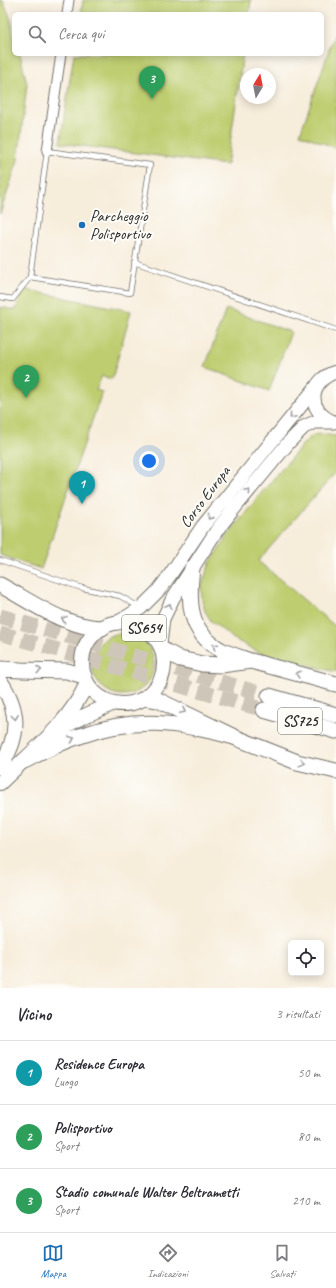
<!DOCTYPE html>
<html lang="it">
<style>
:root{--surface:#fff;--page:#f7f7f7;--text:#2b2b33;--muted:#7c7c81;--line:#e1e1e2;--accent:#1f6fb2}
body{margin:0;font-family:Caveat,sans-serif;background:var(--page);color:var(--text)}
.controls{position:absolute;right:12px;bottom:12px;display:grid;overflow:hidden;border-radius:6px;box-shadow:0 2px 10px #0003}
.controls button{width:36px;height:36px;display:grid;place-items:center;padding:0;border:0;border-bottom:1px solid var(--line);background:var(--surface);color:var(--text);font:20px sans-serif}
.compass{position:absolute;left:240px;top:68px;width:36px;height:36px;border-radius:50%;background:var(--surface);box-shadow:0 2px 10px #0003;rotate:10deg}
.you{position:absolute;left:149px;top:461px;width:14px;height:14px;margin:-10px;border:3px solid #fff;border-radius:50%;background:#1a73e8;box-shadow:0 0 0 6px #1a73e833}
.badge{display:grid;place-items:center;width:26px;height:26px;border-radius:50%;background:var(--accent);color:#fff;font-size:13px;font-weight:700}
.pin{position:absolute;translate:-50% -33px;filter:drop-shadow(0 1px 2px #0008)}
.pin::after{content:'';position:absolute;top:21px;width:14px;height:12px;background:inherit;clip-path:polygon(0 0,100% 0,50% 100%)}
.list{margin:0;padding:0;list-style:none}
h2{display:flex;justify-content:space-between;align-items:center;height:52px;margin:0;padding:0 16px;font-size:17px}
h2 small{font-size:13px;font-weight:400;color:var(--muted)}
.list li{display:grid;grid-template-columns:26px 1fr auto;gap:12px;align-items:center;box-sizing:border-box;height:64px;padding:0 16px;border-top:1px solid var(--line)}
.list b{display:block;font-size:15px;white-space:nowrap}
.list p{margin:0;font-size:13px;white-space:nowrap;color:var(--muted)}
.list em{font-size:13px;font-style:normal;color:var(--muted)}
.icon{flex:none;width:22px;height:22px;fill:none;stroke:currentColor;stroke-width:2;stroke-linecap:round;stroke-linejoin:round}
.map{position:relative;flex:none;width:336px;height:988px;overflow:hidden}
.search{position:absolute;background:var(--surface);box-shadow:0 2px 10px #0003;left:12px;right:12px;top:12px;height:44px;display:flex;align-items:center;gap:10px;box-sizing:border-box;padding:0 14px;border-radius:6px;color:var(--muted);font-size:15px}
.sheet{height:244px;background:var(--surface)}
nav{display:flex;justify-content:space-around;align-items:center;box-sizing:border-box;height:56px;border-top:1px solid var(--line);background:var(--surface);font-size:11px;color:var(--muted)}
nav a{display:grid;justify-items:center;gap:2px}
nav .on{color:var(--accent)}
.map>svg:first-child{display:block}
.green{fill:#becd6f;stroke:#747c4d}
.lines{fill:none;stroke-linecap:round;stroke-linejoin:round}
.trunk-tunnel{stroke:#cec6b8;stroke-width:15;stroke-dasharray:15 8;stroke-linecap:butt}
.service-casing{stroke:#726f69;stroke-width:6}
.minor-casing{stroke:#726f69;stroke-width:11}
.secondary-casing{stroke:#726f69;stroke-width:15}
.primary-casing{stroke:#726f69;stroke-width:16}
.trunk-casing{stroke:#726f69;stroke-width:17}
.service{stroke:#fff;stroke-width:4.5}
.minor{stroke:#fff;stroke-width:9}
.secondary{stroke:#fff;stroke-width:13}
.primary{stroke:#fff;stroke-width:14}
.trunk{stroke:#fff;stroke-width:15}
.oneway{stroke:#a0a0a0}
.poi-dot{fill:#1f6fb2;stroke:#fdfcf7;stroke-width:1.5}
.labels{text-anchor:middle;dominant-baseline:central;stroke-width:4;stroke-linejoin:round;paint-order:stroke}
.shield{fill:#fdfcf7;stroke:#6a6a68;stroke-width:1}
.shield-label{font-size:15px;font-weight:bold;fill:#2b2b2b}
.poi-label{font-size:16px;fill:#2b2b2b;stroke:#fdfcf7;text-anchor:start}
.street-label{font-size:16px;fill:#2b2b2b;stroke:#fdfcf7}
</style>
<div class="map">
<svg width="336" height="988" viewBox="0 0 336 988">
<rect width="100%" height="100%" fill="#fdfcf7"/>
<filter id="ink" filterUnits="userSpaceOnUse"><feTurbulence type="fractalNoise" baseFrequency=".025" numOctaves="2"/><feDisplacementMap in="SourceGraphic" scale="8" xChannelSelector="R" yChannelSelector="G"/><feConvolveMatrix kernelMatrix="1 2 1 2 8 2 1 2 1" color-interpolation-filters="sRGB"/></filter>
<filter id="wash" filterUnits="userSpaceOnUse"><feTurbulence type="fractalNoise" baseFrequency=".012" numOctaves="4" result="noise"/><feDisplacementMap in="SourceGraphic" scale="16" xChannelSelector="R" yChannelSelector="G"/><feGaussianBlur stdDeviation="0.9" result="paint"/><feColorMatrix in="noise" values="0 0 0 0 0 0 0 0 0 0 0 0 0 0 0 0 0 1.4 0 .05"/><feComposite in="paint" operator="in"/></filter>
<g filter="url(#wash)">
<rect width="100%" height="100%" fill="#f7eddb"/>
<!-- green -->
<path class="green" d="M0,0h2c11,19 12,32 12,54h6l7,30 -9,76 -18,54z
M83,0h168l-2,14h-168z
M336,30v118l-36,-14z
M74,54h169l-16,111 -167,-22z
M22,289l109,22 -19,68 -10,-3 -6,14 6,2 -61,177 -41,-14v-248l16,3z
M226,309l65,23 -22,59 -64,-24z
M320,434l16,2v36l-78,89 78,66v45l-76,-19 -26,-14 -23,-18 -6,-10 -3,-11 -1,-12 3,-9 6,-16 18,-28 34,-43 43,-50 8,-7z
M92 664a31 31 0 1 1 62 0a31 31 0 1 1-62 0Z"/>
</g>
<g filter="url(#ink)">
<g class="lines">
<!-- trunk-tunnel -->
<path class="trunk-tunnel" d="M0,616l269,80
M0,633l264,77"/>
<defs>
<path id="service" d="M47,151l103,14 -20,128 -100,-16z
M134,262l202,68
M0,297l13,2 17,-22
M0,560l82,28 38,8 19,11"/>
<path id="minor" d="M67,14l2,-14
M47,151l14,-97"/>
<path id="secondary" d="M334,422c-28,-10 -26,-42 2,-50
M117,623l24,-15 17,-17 12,-16 33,-49 114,-140
M160,644l3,-25 10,-21 44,-68 15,-19 57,-69 15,-15 11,-5h17"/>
<path id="primary" d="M82 663a41 41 0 1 1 82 0a41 41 0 1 1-82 0Z
M59,730l23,-13 32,-14
M0,783c31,-31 69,-59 87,-100"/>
<path id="trunk" d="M192,568c-4,33 -4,64 29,82 8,4 18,7 27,10
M0,585c32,17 64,42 102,43
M163,650l17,9 22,5 19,1 30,-4 85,23
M0,669l21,1 46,1 17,5
M0,681c20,30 20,56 0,86
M269,696l67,19
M146,698l12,2 8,4 68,33 63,25 39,9
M264,710l72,21
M24,761c18,-9 36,-19 56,-25 55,-20 99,-14 154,1"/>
</defs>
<!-- service casing -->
<use href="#service" class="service-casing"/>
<!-- minor casing -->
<use href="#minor" class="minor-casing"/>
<!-- secondary casing -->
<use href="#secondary" class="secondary-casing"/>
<!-- primary casing -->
<use href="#primary" class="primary-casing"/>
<!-- trunk casing -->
<use href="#trunk" class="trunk-casing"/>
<!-- service -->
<use href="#service" class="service"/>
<!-- minor -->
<use href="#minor" class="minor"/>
<!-- secondary -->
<use href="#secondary" class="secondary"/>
<!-- primary -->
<use href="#primary" class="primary"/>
<!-- trunk -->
<use href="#trunk" class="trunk"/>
</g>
<!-- one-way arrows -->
<defs><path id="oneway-chevron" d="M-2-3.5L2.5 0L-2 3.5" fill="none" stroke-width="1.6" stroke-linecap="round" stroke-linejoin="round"/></defs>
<g class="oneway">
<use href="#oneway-chevron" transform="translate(292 416) rotate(130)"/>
<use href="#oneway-chevron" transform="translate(248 491) rotate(-50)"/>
<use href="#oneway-chevron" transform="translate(210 517) rotate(129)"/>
<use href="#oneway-chevron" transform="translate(169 606) rotate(-65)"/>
<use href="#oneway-chevron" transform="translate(64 619) rotate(-158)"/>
<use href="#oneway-chevron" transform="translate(215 646) rotate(-146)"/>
<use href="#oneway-chevron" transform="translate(39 670) rotate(-1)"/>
<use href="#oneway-chevron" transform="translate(298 674) rotate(-165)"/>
<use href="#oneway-chevron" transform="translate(183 711) rotate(25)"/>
<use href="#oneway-chevron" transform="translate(15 717) rotate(83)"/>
<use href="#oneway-chevron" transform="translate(72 739) rotate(-21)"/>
<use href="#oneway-chevron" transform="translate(302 763) rotate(16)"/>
</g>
</g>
<!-- markers -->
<circle class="poi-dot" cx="82" cy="225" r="4"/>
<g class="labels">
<!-- shield labels -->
<g class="shield">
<rect x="122" y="615" width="44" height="26" rx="3"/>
<rect x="278" y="708" width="44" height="26" rx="3"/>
</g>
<g class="shield-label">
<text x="144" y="628">SS654</text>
<text x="300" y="721">SS725</text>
</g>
<!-- poi labels -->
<g class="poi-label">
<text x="90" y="216">Parcheggio<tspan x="90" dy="18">Polisportivo</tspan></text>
</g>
<!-- street labels -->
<g class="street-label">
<text transform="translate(205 497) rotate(-53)">Corso Europa</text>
</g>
</g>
</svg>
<div class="controls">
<button><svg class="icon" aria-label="locate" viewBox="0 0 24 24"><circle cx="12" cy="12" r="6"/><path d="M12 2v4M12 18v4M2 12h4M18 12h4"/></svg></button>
</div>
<svg class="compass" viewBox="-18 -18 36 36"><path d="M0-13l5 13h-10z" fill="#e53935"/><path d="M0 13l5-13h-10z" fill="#7c7c81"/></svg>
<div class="you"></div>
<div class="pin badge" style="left:82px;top:504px;background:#0f9aa8">1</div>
<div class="pin badge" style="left:26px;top:398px;background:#2e9e5b">2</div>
<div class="pin badge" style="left:152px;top:99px;background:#2e9e5b">3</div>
<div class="search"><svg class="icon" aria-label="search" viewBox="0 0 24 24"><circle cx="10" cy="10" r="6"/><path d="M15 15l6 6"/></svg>Cerca qui</div>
</div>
<section class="sheet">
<h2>Vicino<small>3 risultati</small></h2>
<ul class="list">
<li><span class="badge" style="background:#0f9aa8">1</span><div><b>Residence Europa</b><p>Luogo</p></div><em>50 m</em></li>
<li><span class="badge" style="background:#2e9e5b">2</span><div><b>Polisportivo</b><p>Sport</p></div><em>80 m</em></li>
<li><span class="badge" style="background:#2e9e5b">3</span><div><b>Stadio comunale Walter Beltrametti</b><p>Sport</p></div><em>210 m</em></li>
</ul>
</section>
<nav>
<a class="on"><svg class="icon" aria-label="map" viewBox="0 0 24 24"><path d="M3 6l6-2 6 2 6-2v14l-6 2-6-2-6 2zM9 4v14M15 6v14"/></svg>Mappa</a>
<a><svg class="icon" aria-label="directions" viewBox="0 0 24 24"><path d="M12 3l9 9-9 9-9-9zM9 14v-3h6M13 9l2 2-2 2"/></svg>Indicazioni</a>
<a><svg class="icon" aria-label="saved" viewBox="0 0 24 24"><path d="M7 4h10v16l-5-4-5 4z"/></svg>Salvati</a>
</nav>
